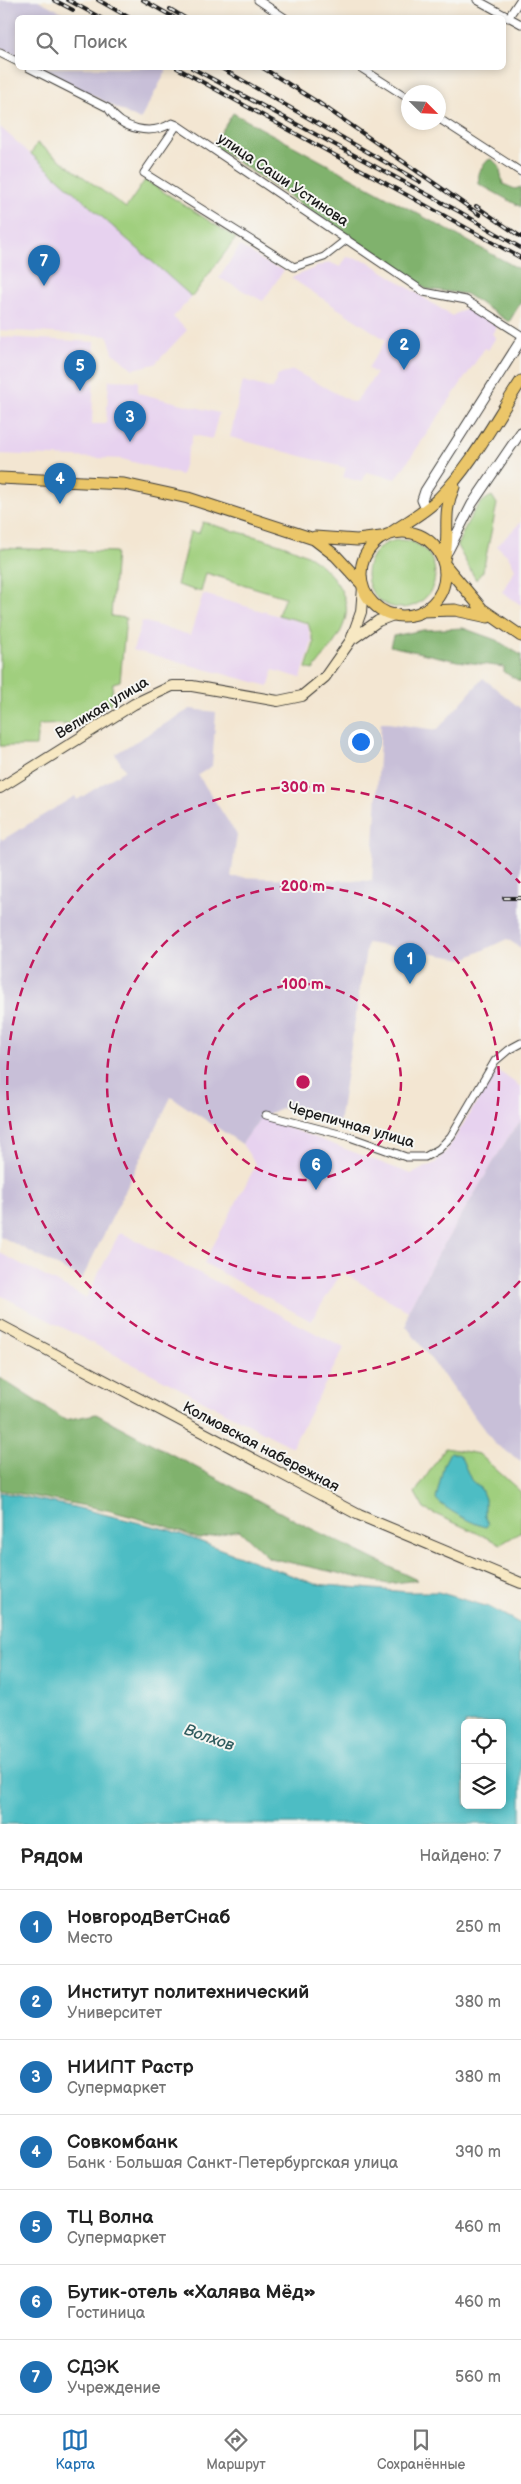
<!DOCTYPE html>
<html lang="ru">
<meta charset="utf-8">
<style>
:root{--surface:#fff;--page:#f2f2f2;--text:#222;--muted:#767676;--line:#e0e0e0;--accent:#1f6fb2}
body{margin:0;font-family:"Balsamiq Sans",sans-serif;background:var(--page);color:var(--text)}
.controls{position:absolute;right:15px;bottom:15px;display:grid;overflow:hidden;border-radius:8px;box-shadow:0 2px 8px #0003}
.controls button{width:45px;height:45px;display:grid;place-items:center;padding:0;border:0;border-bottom:1px solid var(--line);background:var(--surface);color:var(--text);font:25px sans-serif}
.compass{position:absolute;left:401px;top:85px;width:45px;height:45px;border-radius:50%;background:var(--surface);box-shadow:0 2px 8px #0003;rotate:114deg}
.you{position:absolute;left:360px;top:741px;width:18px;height:18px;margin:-12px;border:4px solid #fff;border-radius:50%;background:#1a73e8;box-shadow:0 0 0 8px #1a73e833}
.badge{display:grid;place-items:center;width:32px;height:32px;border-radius:50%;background:var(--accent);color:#fff;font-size:16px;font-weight:700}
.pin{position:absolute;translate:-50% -41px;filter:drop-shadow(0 1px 2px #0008)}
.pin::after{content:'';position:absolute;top:26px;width:18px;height:15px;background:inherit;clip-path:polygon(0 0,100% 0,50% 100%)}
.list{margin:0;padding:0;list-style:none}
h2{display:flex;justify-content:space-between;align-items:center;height:65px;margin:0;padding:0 20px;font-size:21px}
h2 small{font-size:16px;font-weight:400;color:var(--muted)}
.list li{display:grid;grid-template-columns:32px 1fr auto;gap:15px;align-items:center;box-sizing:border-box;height:75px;padding:0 20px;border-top:1px solid var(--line)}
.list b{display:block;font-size:19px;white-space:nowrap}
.list p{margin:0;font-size:16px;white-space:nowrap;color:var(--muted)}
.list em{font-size:16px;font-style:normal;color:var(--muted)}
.icon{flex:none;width:28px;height:28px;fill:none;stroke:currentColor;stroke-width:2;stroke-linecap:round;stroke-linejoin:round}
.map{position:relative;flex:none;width:521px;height:1824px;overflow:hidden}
.search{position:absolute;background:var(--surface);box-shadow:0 2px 8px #0003;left:15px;right:15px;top:15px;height:55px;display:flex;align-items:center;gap:12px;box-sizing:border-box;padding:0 18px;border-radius:8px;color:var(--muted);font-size:19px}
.sheet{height:590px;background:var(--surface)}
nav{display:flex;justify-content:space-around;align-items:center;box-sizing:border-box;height:70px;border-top:1px solid var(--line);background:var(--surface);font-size:14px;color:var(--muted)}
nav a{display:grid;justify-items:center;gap:2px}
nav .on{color:var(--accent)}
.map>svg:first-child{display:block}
.built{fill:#e7d2ef}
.industrial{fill:#c8bfd8}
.green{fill:#a0cf7e;stroke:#5e764d}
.forest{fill:#80b26d;stroke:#4e6744}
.water{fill:#4ebdc4;stroke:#356c70;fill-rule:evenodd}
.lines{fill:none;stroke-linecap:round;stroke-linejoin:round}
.minor-casing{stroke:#3c3a37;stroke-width:9}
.tertiary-casing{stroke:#3c3a37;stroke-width:11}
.secondary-casing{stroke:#3c3a37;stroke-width:12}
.primary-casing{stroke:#3c3a37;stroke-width:13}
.minor{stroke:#fff;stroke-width:7}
.tertiary{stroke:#fff;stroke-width:9}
.secondary{stroke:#f7e8c3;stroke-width:10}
.primary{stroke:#ebc669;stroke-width:11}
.rail-casing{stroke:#1c1c1c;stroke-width:4}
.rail{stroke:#f6f6f2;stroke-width:2;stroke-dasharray:5.5;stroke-linecap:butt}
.ring{fill:none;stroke:#c2185b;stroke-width:2.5;stroke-dasharray:9 6}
.labels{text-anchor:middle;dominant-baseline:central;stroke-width:4;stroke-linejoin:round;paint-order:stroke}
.street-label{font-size:15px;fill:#1c1c1c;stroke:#f6f6f2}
.water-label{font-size:16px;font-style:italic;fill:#305c5f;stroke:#f6f6f2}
.centre{fill:#c2185b;stroke:#f6f6f2;stroke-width:2.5}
.ring-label{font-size:15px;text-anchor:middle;font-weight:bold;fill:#c2185b;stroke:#f6f6f2;stroke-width:4;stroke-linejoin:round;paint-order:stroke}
</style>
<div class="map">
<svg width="521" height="1824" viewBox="0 0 521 1824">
<rect width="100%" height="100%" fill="#f6f6f2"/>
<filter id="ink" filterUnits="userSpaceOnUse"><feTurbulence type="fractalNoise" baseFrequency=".02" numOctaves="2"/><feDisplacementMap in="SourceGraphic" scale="10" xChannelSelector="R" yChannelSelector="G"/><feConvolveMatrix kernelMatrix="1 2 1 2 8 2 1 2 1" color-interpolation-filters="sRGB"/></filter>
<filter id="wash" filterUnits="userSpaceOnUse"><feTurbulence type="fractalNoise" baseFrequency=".0096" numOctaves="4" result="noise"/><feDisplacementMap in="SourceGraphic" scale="20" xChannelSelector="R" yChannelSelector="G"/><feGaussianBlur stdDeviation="1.12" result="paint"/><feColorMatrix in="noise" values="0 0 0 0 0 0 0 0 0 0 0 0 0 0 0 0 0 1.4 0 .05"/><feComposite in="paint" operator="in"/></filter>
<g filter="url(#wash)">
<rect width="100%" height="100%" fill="#f3e6d2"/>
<!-- built -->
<path class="built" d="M0,127l192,170 -19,20 14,13 -32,34 -22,5 -20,-16 -5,-17 -108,-6z
M240,246l30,19 14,5 -21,31 -44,-23z
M347,257l20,4 85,55 16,-9 29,20 -5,7 4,3 -8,13 -3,-2 -89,131 -30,-7 -4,10 -19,-5 3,-9 -116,-31 13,-56 30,8 5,-14 15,-5 59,32 4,-1 20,-27 -8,-6 18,-28 -95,-62 38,-16 11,5z
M0,337l95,5 -3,82h14l3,-44 29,1v12l81,20 -7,26 -19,-4 -12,40 -59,-16 -122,-5z
M521,522v83l-19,-13 13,-23 -6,-12 -12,-11z
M203,594l104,30 5,18 -11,36 -28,-8 -4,16 -136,-36 9,-29 48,14z
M497,1070l24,17v34l-12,15 -75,125 -26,50 -66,-39 -31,49 -107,-58 52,-98 -14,-21 19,-27 150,57 24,-11 12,-13z
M120,1232l224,116 -52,99 -292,-152v-42l86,45z"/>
<!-- industrial -->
<path class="industrial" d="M0,0h38l33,17 -53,1 -1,38 -17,-9z
M40,68h123l4,2 -27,50z
M483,678l38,31v239l-14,-9 -43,20 -97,-16 -28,180 -58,-15 -20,9 -19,27 -71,-47 -89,182 -82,-43v-399l2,3 73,-44 2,4 48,-30 -10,-16 75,-45 26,3 -4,54 -14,9 39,60 -6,42 141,4 9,-159 56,8z
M521,1121v340l-26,-17 -89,-118 2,-15 26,-50 75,-125z"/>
<!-- green -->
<path class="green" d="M37,143l89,65 19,-28 91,58 -44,59 -161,-143z
M492,496l5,8 -14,67 -7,9 -19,-34c8,-18 17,-43 35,-50z
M203,522c32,10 73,18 102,32 20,10 45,38 41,61 -3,21 -21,39 -33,55l-7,-2 8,-25 -6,-20 -30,-8 7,-18 -79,-24 -5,19 -24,-7 13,-53 9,1z
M367 574a34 34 0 1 1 68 0a34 34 0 1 1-68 0Z
M0,548l116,4 -5,64 15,2 -6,63 -7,2 -2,20 -39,21 -34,1 -2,21h-36z
M445,1448l34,6 42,38v40l-20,12 -77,-35 -9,-16z"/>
<!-- forest -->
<path class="forest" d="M233,113l288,157v32l-12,20 -43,-28 -40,-5 -213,-144z
M492,159l7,7 4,18 12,5 6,-2v20l-42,-23c-2,-11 2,-16 9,-24z
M463,628l33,12 25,15v27l-17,-10v-5l-47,-6 -67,-15 3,-10 30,-6z
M0,1378l65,42 31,-6 212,113 109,53 -29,4 -119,-26 -30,-28 -40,9 -33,-13 -59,-16 -107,-20z"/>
<!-- water -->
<path class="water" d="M450,1452l10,3 11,25 10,9 4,10v18l3,7 -2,3c-12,-2 -43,-19 -50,-28l8,-35z
M0,1492l70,14 99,24 146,54 93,8h30l51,15 32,17v200h-521zM465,1723h37v82h-37z"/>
</g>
<g filter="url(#ink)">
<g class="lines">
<defs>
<path id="minor" d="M258,0l27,18
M477,0l44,24
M508,18l12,-18
M0,53l18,9
M29,68l79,40c14,22 43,28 64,15l5,2 247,167 42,8 55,35
M361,68l47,30
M438,118l83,54
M177,125l-33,48 150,94 30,-10 23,-18
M266,1115l81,21 59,21h19l14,-8 12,-13 44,-75 13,-11 13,-7"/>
<path id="tertiary" d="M426,509l-4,-9 3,-9 96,-151
M448,551l24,-47 49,-72"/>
<path id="secondary" d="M354,638l24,-17 18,-7
M0,788l134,-84 38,-18h20l86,15 24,-5 23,-19 26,-37 10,-28 2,-25
M0,1325l359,190 162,68"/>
<path id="primary" d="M0,478l124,6 64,14 126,41 22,17 25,27
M392,532c16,-11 34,-20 47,-34 33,-33 56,-78 82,-117
M361 574a42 42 0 1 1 84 0a42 42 0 1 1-84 0Z
M315,537l42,3 24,-3
M444,560c7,-27 -3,-45 10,-73
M445,565l37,44 39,27
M422,611l33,-1 33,7"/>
</defs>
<!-- minor casing -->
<use href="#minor" class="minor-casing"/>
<!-- tertiary casing -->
<use href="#tertiary" class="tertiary-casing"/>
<!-- secondary casing -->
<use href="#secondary" class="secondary-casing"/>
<!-- primary casing -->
<use href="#primary" class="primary-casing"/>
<!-- minor -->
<use href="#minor" class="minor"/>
<!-- tertiary -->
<use href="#tertiary" class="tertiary"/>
<!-- secondary -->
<use href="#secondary" class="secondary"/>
<!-- primary -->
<use href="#primary" class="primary"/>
<defs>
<path id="rail" d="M54,0l19,10
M68,0l33,18
M98,0l32,18
M143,0l32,18
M170,9l15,9
M177,68l344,190
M192,68l268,144 61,36
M221,68l199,114
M263,68l56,35 161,112
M476,206l45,31
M504,898h17"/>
</defs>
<!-- rail casing -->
<use href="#rail" class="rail-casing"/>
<!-- rail -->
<use href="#rail" class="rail"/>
</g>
</g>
<!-- distance rings -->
<g class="ring">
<circle cx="303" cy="1082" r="98"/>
<circle cx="303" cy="1082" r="196"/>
<path d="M520 1281A295 295 0 1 1 520 883"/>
</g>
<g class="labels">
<!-- street labels -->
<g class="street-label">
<text transform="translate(283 180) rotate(34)">улица Саши Устинова</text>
<text transform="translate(102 708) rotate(-31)">Великая улица</text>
<text transform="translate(351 1125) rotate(16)">Черепичная улица</text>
<text transform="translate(261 1447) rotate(28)">Колмовская набережная</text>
</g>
<!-- water labels -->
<g class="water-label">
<text transform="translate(209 1738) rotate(19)">Волхов</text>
</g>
</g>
<circle cx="303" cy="1082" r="8" class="centre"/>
<g class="ring-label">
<text x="303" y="792">300 m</text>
<text x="303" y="891">200 m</text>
<text x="303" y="989">100 m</text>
</g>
</svg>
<div class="controls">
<button><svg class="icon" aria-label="locate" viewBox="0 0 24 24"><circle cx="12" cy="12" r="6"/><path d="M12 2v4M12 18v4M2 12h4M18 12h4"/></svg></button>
<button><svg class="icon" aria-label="layers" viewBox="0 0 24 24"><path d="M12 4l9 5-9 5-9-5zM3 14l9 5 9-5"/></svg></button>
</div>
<svg class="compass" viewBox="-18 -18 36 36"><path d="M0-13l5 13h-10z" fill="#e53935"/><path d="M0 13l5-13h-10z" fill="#767676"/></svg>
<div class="you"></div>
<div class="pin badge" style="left:410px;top:984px">1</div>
<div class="pin badge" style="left:404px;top:370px">2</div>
<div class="pin badge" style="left:130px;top:442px">3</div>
<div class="pin badge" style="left:60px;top:504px">4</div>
<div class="pin badge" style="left:80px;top:391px">5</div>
<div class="pin badge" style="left:316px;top:1190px">6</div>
<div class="pin badge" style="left:44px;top:286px">7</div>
<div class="search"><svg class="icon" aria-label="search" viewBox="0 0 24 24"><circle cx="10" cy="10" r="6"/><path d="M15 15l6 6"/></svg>Поиск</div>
</div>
<section class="sheet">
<h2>Рядом<small>Найдено: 7</small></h2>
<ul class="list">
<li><span class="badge">1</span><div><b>НовгородВетСнаб</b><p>Место</p></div><em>250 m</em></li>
<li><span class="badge">2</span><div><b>Институт политехнический</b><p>Университет</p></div><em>380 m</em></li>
<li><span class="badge">3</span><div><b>НИИПТ Растр</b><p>Супермаркет</p></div><em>380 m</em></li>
<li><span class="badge">4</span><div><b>Совкомбанк</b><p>Банк · Большая Санкт-Петербургская улица</p></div><em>390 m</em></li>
<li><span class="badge">5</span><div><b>ТЦ Волна</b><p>Супермаркет</p></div><em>460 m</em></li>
<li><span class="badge">6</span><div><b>Бутик-отель «Халява Мёд»</b><p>Гостиница</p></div><em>460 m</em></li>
<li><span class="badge">7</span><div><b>СДЭК</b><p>Учреждение</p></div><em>560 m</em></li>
</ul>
</section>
<nav>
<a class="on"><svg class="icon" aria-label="map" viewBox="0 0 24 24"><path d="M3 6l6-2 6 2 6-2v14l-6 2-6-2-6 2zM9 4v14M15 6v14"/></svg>Карта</a>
<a><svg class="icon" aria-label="directions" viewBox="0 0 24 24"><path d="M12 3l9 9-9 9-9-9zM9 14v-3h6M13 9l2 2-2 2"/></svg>Маршрут</a>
<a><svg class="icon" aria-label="saved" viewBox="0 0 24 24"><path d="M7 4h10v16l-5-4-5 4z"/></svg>Сохранённые</a>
</nav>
